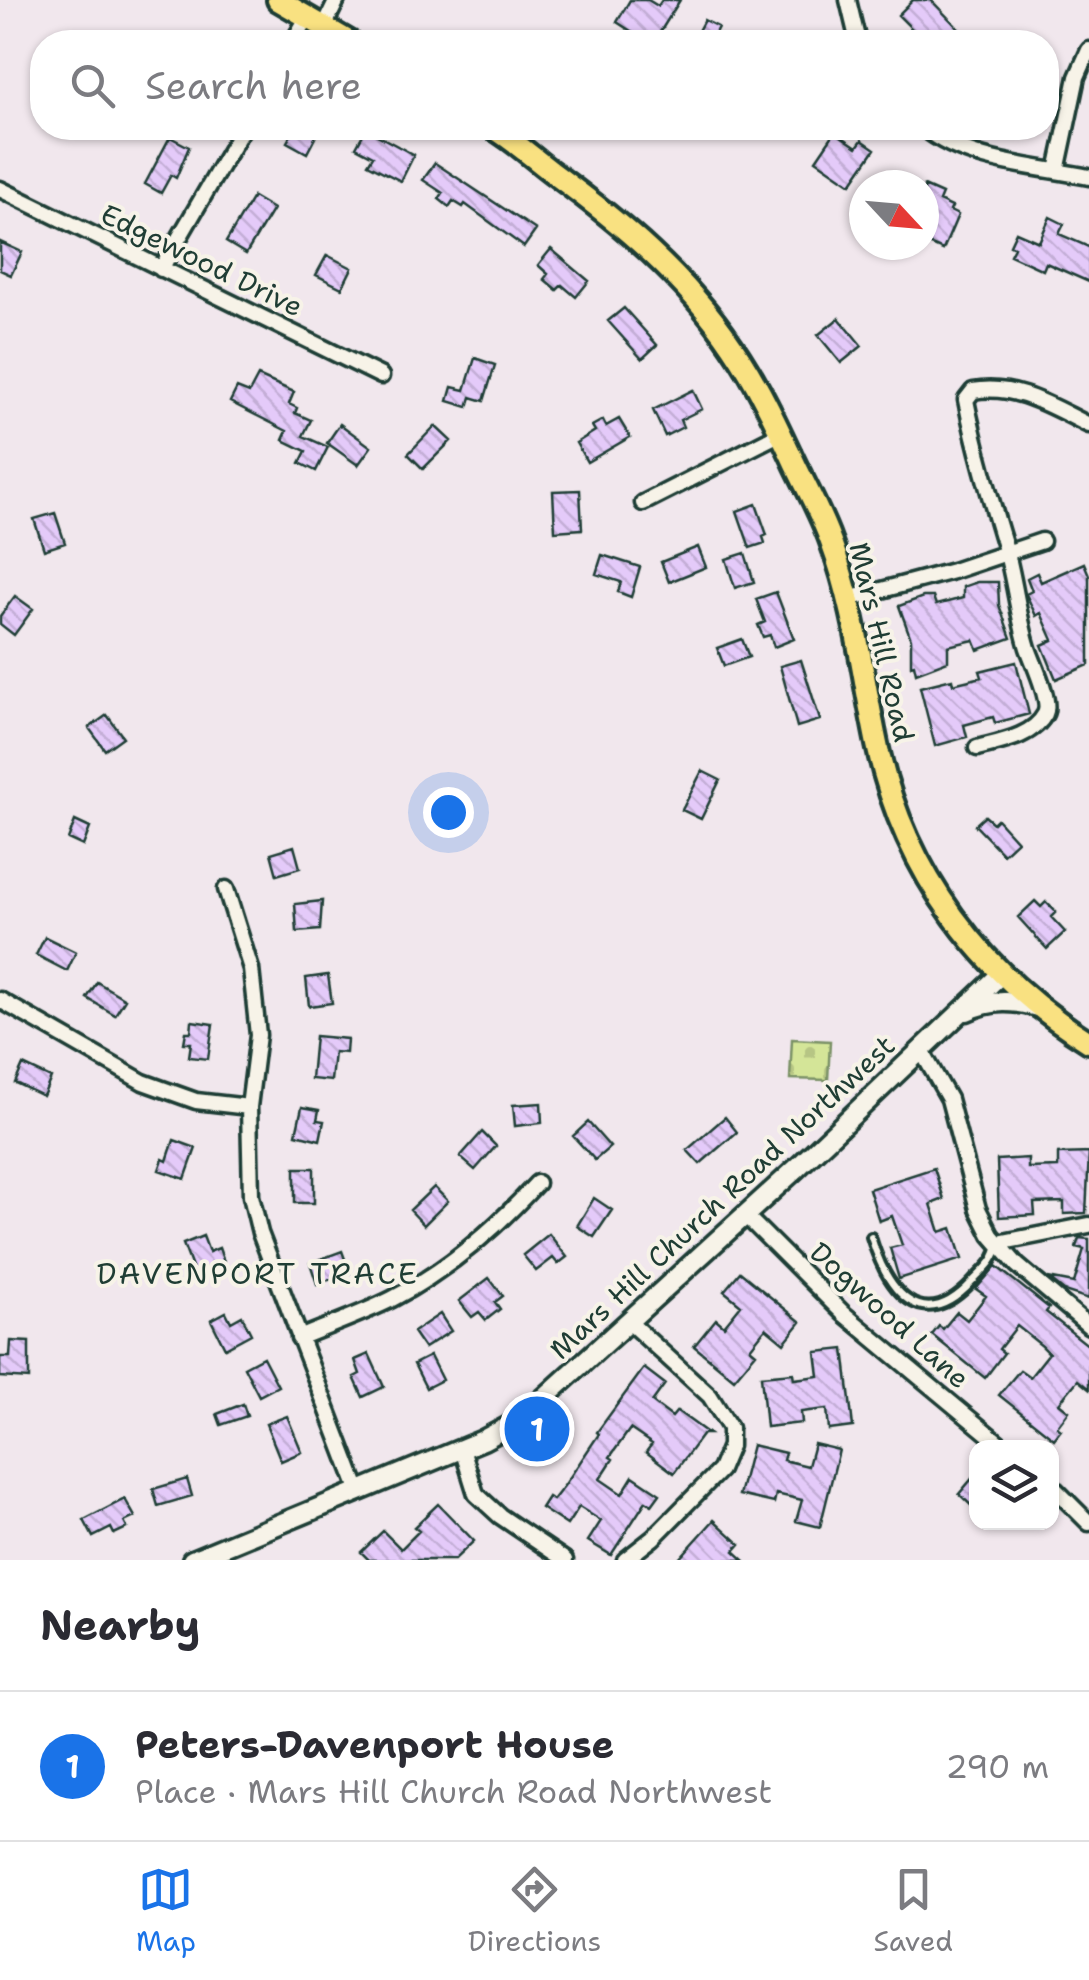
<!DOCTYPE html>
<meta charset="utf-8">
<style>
:root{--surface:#fff;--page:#f2f2f3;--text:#2b2b33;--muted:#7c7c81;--line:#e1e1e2;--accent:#1a73e8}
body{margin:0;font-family:"Shantell Sans",sans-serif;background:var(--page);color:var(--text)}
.controls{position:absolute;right:30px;bottom:30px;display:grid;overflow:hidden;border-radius:20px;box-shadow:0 2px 8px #0004}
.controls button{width:90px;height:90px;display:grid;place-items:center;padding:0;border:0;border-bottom:2px solid var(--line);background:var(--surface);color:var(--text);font:50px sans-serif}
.compass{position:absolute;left:849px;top:170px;width:90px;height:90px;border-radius:50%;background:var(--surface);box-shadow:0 2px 8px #0004;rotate:116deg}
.you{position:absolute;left:448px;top:812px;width:35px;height:35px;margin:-25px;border:8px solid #fff;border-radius:50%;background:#1a73e8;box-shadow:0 0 0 15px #1a73e833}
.badge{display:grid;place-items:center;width:65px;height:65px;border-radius:50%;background:var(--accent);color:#fff;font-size:32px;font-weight:700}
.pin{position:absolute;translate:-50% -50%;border:5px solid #fff;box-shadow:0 2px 10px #0006}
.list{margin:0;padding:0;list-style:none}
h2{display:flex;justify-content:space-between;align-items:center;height:130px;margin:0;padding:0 40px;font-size:42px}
h2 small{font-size:32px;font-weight:400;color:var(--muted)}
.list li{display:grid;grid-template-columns:65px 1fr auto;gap:30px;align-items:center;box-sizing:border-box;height:150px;padding:0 40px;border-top:2px solid var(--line)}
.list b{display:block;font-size:38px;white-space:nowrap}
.list p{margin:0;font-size:32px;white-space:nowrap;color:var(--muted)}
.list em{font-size:32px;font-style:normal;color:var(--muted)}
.icon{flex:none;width:55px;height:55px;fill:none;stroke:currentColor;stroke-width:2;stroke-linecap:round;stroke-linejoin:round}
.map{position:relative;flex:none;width:1089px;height:1560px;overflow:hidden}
.search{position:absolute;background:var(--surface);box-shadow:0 2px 8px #0004;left:30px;right:30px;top:30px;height:110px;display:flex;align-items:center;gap:25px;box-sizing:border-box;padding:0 35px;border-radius:40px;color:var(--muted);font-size:38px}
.sheet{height:280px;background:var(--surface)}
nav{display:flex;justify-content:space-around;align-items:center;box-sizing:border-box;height:140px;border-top:2px solid var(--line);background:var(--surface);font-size:28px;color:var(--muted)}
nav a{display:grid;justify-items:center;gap:5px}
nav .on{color:var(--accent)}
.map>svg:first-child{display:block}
.cemetery{fill:url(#cemetery-stones);stroke:#7a9166;stroke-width:2.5}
.building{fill:url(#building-back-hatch);stroke:#1f3d34;stroke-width:2.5}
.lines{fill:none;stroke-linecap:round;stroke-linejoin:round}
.service-casing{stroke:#1f3d34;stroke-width:14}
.minor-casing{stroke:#1f3d34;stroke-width:21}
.tertiary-casing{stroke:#1f3d34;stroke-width:25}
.primary-casing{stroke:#1f3d34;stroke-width:28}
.service{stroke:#f7f3e8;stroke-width:6}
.minor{stroke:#f7f3e8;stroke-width:14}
.tertiary{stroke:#f7f3e8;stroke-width:18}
.primary{stroke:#f9e181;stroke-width:20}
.labels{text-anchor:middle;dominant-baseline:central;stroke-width:8;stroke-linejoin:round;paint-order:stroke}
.street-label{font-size:28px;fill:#1f3d34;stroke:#f7f3e8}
.neighbourhood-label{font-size:30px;letter-spacing:2.5px;fill:#1f3d34;stroke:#f7f3e8}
</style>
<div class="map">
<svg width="1089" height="1560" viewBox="0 0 1089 1560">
<defs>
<pattern id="cemetery-stones" width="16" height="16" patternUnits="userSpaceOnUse" patternTransform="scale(2.5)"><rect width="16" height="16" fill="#d4e598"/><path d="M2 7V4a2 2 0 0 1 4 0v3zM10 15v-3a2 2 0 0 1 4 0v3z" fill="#b6c584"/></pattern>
<pattern id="building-back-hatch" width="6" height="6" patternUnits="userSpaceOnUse" patternTransform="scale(2.5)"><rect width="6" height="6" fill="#e4caf9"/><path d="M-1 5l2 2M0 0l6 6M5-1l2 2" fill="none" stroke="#c3aed6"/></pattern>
</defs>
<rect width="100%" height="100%" fill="#f1e7ed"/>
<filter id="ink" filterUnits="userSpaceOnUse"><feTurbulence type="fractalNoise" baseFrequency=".01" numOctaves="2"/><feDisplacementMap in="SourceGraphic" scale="20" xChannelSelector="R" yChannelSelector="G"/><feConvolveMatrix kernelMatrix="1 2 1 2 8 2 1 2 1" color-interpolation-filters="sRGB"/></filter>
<g filter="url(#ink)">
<!-- cemetery -->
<path class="cemetery" d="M792,1039l38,2 -2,39 -38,-1z"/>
<!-- building -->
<path class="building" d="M630,0h18l10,6 4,-6h18l-23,37 -4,-2 -5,7 -31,-20z
M913,0h18l28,29 -7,7 6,6h-49l8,-8 -19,-19z
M704,20l14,7 -4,8 14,7h-36z
M295,128h25l-13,25 -20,-11z
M366,129l48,26 -13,26 -33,-17 5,-8 -17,-9z
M835,132l22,15 5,-7 13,9 -24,35 -35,-24z
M170,137l19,10 -13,31 -5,-3 -10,18 -16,-9z
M435,163l101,67 -12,17 -59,-43 -2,3 -10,-6 -4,6 -10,-8 4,-6 -20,-13z
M924,186l18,8 -3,7 13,6 -2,4 8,4 -15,35 -19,-8z
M253,197l20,12 -27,45 -20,-12z
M1050,217l14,7 -5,10 30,13v35l-43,-19 -3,7 -33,-15 4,-8 -4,-2 6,-13 23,10z
M0,242l22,10 -11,23 -11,-5z
M551,249l38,32 -13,16 -14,-12 -5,5 -13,-11 4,-5 -10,-9z
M327,255l25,13 -10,20 -26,-13z
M624,308l33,37 -15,14 -34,-38z
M839,318l23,28 -21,17 -23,-28z
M475,358l20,7 -11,36 -13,-4 -3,10 -20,-6 4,-14 13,3z
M258,376l36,16 -5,12 8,4 -2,5 16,7 -8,16 25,11 -12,24 -16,-8 6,-12 -23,-11 4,-9 -57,-29 7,-14 12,5z
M693,390l9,19 -22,11 3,7 -18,9 -12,-26z
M619,419l11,18 -43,25 -11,-19 19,-12 -3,-5 11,-6 3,6z
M340,424l31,23 -13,18 -31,-22z
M435,426l16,15 -28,28 -15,-15z
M580,490l2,39 -27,2 -2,-40z
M756,504l11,31 -4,2 2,6 -15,5 -13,-37z
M55,513l10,30 -21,7 -10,-31z
M698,547l8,20 -37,15 -8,-20z
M745,553l9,29 -19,6 -9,-29z
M602,555l38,12 -9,30 -13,-5 3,-10 -25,-8z
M1084,563l5,12v90l-33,14 -14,-34 11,-5 -12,-27 -5,3 -10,-22 6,-3 -5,-13 10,-5 4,9z
M977,582h21l1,23 12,33 -33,12 -4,-10 -26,6v15l-32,12 -2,-9 -3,1v-26l-12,-33 24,-9h10l3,8 27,-7v-11z
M776,592l18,47 -20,8 -4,-12 -7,2 -5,-12 7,-3 -9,-23z
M15,596l18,13 -19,26 -14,-11v-8z
M742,639l7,18 -25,9 -7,-18z
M801,660l19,60 -23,7 -17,-61z
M1016,662l13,52 -34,9 -2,-6 -29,8 3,12 -32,9 -15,-59 32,-8 1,5 29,-7 -2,-6z
M107,715l16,22 -18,13 -16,-22z
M702,771l18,9 -19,39 -19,-9z
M985,816l8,7 4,-4 20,22 -14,13 -28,-29z
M75,821l15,7 -7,18 -15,-7z
M294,846l6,22 -23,7 -6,-22z
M322,901l-2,29 -23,2 -2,-28z
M1035,901l6,6 5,-5 10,10 -5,5 14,15 -18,17 -29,-32z
M45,937l31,15 -9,19 -31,-16z
M328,975l4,28 -23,3 -3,-28z
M97,982l28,17 -10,16 -28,-17z
M192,1021l21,3 -5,35 -19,-2 2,-14h-7l2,-11h5z
M315,1036l32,3 -1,14 -12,-1 -3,29 -20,-2z
M23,1065l28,13 -8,18 -28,-13z
M541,1103l1,20 -27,3 -2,-21z
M302,1107l17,3 -2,10 7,1 -4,19 -24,-6z
M725,1117l12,15 -37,32 -13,-14z
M588,1122l22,25 -15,13 -22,-24z
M482,1132l14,14 -21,24 -15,-13z
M174,1140l22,8 -11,31 -26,-9 4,-11 4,2z
M1089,1153l-3,60 -22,1v-12l-30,1 1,12 -36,2 -2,-57 31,-2v10l30,-1v-13z
M295,1168h19v35h-19z
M934,1168l10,31 -13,5 9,28 12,-4 10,31 -63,20 -9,-31 12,-3 -10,-29 -13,5 -10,-32z
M434,1187l14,14 -24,24 -14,-15z
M594,1198l18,12 -18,27 -17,-11z
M549,1234l18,23 -9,7 -5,-6 -17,13 -13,-16z
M203,1236l6,16 10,-4 5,14 -30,11 -11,-29z
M1079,1238l10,1v60l-25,-8 -16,-13 26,5 10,-34 -8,-2z
M342,1251l8,22 -33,11 -7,-21z
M996,1266l53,42 -3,4 43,34v43l-11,-9 -19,23 10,8 -12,16 4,3 -7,9 -55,-44 21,-25 10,7 19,-24 -7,-7 -25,-20 -18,23 5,4 -19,25 -53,-43 7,-9 4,3 14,-17 10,8 19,-24 -10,-7z
M740,1272l61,50 -17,21 -18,-15 -16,20 6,5 -22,26 -40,-33 22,-27 8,7 17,-21 -17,-14z
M489,1278l14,18 -8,6 5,7 -14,11 -7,-8 -7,5 -13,-16z
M226,1312l5,10 11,-6 9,18 -26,14 -14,-28z
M440,1314l11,17 -27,17 -11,-16z
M11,1341l18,1v37l-29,-2v-20h10z
M844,1349l9,78 -24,3 -2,-21 -26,3 1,11 -36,4 -5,-51 32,-3 1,6 25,-3 -3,-24z
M369,1354l15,33 -21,10 -9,-20 6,-3 -5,-14z
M430,1356l12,24 -16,8 -12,-24z
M263,1357l15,29 -19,10 -15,-29z
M644,1368l21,16 -13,18 20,15 5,-6 32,23h-6l-29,39 -28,-21 6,-8 -22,-15 -20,28 3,2 -13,20 22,15 11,-18 27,18 -8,11 -6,-4 -35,54 -23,-14 13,-20 -22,-14 -12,18 -26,-17 7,-11 5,3 11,-14 35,-52 -2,-2z
M243,1404l4,12 -26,9 -4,-11z
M287,1416l15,36 -21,9 -15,-37z
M814,1444l25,6 -19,77 -24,-6 6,-21 -26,-6 -2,9 -35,-8 13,-50 33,8 -2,7 25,6z
M976,1474v36l-17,-16z
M187,1479l5,17 -34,10 -5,-17z
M125,1499l10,18 -11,5 3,6 -13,6 -3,-6 -18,9 -9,-17z
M438,1504l36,37 -20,19h-85l-8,-8 22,-21 18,18 18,-18 -5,-4z
M714,1520l26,24 -6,7 10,9h-66z"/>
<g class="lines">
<defs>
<path id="service" d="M871,1237c16,53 50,100 101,45 11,-12 24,-21 26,-38"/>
<path id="minor" d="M848,0l10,42
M324,27l13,-27
M293,42l14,-24
M924,128c43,35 111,38 165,49
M1057,171l20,-94 12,-27
M0,189l381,187
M161,269l82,-141
M643,503l138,-70
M848,599l105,-28 89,-30
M977,748c22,-6 56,-11 68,-34 7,-13 -12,-51 -17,-66 -10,-32 -13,-66 -22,-98 -15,-50 -30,-99 -40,-150l7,-9c43,-8 79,16 116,34
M226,889l25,80 7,66 -9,72 2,89 9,37 99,259
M0,1000l143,82 53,19 53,6
M921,1050l28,49 29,110 13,26 26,30 72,61
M745,1215l99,99 161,134
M998,1243l91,-18
M299,1338c31,-13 63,-24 93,-39 56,-29 103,-70 145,-116
M462,1449l14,45 24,22 65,44
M1052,1486l37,37
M625,1560l28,-22 67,-68 10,-24v-18l-20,-32 -82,-75"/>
<path id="tertiary" d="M967,1011c25,-12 48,-11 74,-3
M192,1560l291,-120 37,-20 277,-252 204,-194"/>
<path id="primary" d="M278,0l72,42
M493,128c22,13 40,30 60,45 68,50 132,103 179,173 26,38 45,79 64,120 12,25 26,50 35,76 25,67 32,138 47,207 28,125 103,225 211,293"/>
</defs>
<!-- service casing -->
<use href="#service" class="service-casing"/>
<!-- minor casing -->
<use href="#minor" class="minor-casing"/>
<!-- tertiary casing -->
<use href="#tertiary" class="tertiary-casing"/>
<!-- primary casing -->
<use href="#primary" class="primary-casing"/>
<!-- service -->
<use href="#service" class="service"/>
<!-- minor -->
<use href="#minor" class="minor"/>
<!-- tertiary -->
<use href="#tertiary" class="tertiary"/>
<!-- primary -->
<use href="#primary" class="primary"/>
</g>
</g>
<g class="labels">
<!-- street labels -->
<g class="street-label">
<text transform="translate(202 260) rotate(26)">Edgewood Drive</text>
<text transform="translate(882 642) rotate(77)">Mars Hill Road</text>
<text transform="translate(722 1197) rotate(-43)">Mars Hill Church Road Northwest</text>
<text transform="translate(890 1315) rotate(42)">Dogwood Lane</text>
</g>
<!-- neighbourhood labels -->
<g class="neighbourhood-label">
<text x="258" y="1273">DAVENPORT TRACE</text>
</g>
</g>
</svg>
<div class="controls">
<button><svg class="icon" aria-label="layers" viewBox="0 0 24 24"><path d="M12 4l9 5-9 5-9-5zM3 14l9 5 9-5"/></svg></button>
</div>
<svg class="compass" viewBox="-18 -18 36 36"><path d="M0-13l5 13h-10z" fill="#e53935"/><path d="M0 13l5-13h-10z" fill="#7c7c81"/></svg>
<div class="you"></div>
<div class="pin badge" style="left:537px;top:1429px">1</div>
<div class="search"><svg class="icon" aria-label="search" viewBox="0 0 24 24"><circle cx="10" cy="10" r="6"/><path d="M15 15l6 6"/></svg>Search here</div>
</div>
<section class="sheet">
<h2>Nearby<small></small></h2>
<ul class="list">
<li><span class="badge">1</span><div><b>Peters-Davenport House</b><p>Place · Mars Hill Church Road Northwest</p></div><em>290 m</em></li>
</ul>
</section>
<nav>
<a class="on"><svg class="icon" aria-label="map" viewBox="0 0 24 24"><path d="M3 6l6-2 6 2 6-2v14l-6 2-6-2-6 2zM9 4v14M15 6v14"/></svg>Map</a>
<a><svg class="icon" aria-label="directions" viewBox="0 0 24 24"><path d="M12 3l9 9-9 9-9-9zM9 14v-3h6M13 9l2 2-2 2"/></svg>Directions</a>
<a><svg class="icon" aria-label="saved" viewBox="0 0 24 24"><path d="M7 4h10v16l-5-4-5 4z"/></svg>Saved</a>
</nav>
